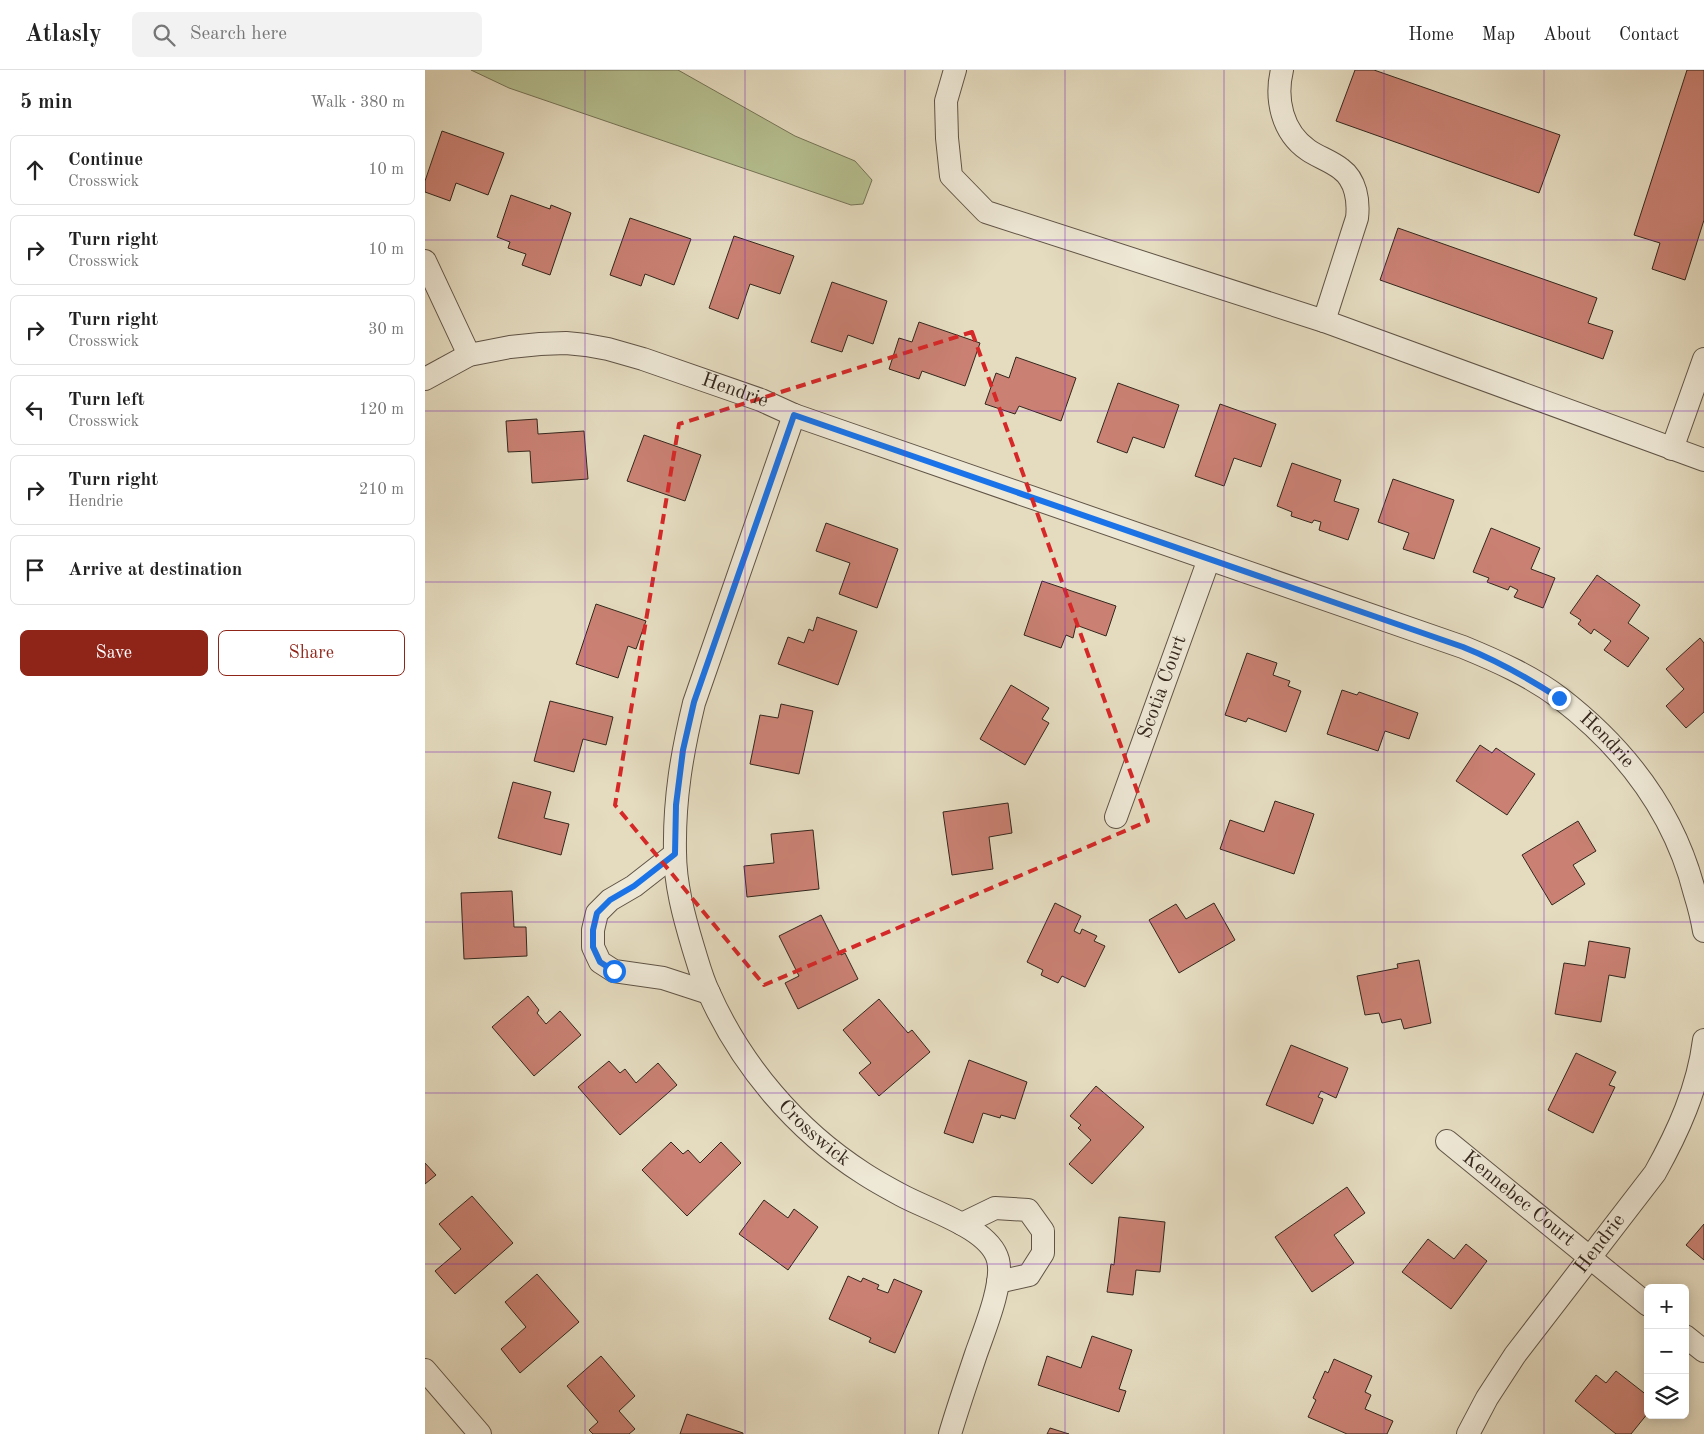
<!DOCTYPE html>
<meta charset="utf-8">
<style>
:root{--surface:#fff;--page:#f2f2f2;--text:#222;--muted:#767676;--line:#e0e0e0;--accent:#8f2418}
body{margin:0;font-family:"Old Standard TT",serif;background:var(--page);color:var(--text)}
.controls{position:absolute;right:15px;bottom:15px;display:grid;overflow:hidden;border-radius:8px;box-shadow:0 2px 12px #0003}
.controls button{width:45px;height:45px;display:grid;place-items:center;padding:0;border:0;border-bottom:1px solid var(--line);background:var(--surface);color:var(--text);font:25px sans-serif}
.stop{position:absolute;width:15px;height:15px;margin:-11px;border:4px solid #1a73e8;border-radius:50%;background:#fff}
.stop.end{background:#1a73e8;border-color:#fff;box-shadow:0 1px 5px #0008}
.list{margin:0;padding:0;list-style:none}
h2{display:flex;justify-content:space-between;align-items:center;height:65px;margin:0;padding:0 20px;font-size:21px}
h2 small{font-size:16px;font-weight:400;color:var(--muted)}
.list li{display:grid;grid-template-columns:32px 1fr auto;gap:15px;align-items:center;box-sizing:border-box;height:70px;margin:0 10px 10px;padding:0 10px;border:1px solid var(--line);border-radius:8px}
.list b{display:block;font-size:19px;white-space:nowrap}
.list p{margin:0;font-size:16px;white-space:nowrap;color:var(--muted)}
.list em{font-size:16px;font-style:normal;color:var(--muted)}
.actions{display:flex;gap:10px;padding:15px 20px}
.actions a{flex:1;padding:11px 0;border:1px solid var(--accent);border-radius:8px;text-align:center;font-size:18px;color:var(--accent)}
.actions .main{background:var(--accent);color:#fff}
.icon{flex:none;width:28px;height:28px;fill:none;stroke:currentColor;stroke-width:2;stroke-linecap:round;stroke-linejoin:round}
.map{position:relative;flex:none;width:1279px;height:1364px;overflow:hidden}
header{display:flex;align-items:center;gap:30px;box-sizing:border-box;height:70px;padding:0 25px;background:var(--surface);border-bottom:1px solid var(--line)}
header strong{font-size:24px}
nav{display:flex;gap:28px;margin-inline-start:auto;font-size:18px}
.search{width:350px;height:45px;background:var(--page);display:flex;align-items:center;gap:12px;box-sizing:border-box;padding:0 18px;border-radius:8px;color:var(--muted);font-size:19px}
main{display:flex}
aside{flex:1;background:var(--surface)}
.map>svg:first-child{display:block}
.green{fill:#b6c091;stroke:#757457}
.building{fill:#ca8173;stroke:#34271d}
.lines{fill:none;stroke-linecap:round;stroke-linejoin:round}
.minor-casing{stroke:#605446;stroke-width:24}
.minor{stroke:#eee8d6;stroke-width:22}
.route{stroke:#1a73e8;stroke-width:6}
.marked{fill:none;stroke:#d62828;stroke-width:4;stroke-dasharray:10 6;stroke-linejoin:round}
.grid{fill:none;stroke:#7b2cbf;stroke-width:1;stroke-opacity:0.55}
.labels{text-anchor:middle;dominant-baseline:central;stroke-width:5;stroke-linejoin:round;paint-order:stroke}
.street-label{font-size:20px;fill:#34271d;stroke:#eee8d6}
</style>
<header>
<strong>Atlasly</strong>
<div class="search"><svg class="icon" aria-label="search" viewBox="0 0 24 24"><circle cx="10" cy="10" r="6"/><path d="M15 15l6 6"/></svg>Search here</div>
<nav><a>Home</a><a>Map</a><a>About</a><a>Contact</a></nav>
</header>
<main>
<aside>
<h2>5 min<small>Walk · 380 m</small></h2>
<ul class="list">
<li><svg class="icon" aria-label="ahead" viewBox="0 0 24 24"><path d="M12 20V5M6 11l6-6 6 6"/></svg><div><b>Continue</b><p>Crosswick</p></div><em>10 m</em></li>
<li><svg class="icon" aria-label="right" viewBox="0 0 24 24"><path d="M7 20v-9h11M14 6l5 5-5 5"/></svg><div><b>Turn right</b><p>Crosswick</p></div><em>10 m</em></li>
<li><svg class="icon" aria-label="right" viewBox="0 0 24 24"><path d="M7 20v-9h11M14 6l5 5-5 5"/></svg><div><b>Turn right</b><p>Crosswick</p></div><em>30 m</em></li>
<li><svg class="icon" aria-label="left" viewBox="0 0 24 24"><path d="M17 20v-9H6M10 6l-5 5 5 5"/></svg><div><b>Turn left</b><p>Crosswick</p></div><em>120 m</em></li>
<li><svg class="icon" aria-label="right" viewBox="0 0 24 24"><path d="M7 20v-9h11M14 6l5 5-5 5"/></svg><div><b>Turn right</b><p>Hendrie</p></div><em>210 m</em></li>
<li><svg class="icon" aria-label="arrive" viewBox="0 0 24 24"><path d="M6 21V4h12l-3 4 3 4H6"/></svg><div><b>Arrive at destination</b></div></li>
</ul>
<div class="actions"><a class="main">Save</a><a>Share</a></div>
</aside>
<div class="map">
<svg width="1279" height="1364" viewBox="0 0 1279 1364">
<rect width="100%" height="100%" fill="#e5dcc0"/>
<filter id="stains"><feTurbulence type="fractalNoise" baseFrequency=".004" numOctaves="4"/><feColorMatrix values="0 0 0 0 .2 0 0 0 0 .09 0 0 0 0 .02 0 0 0 .5 -.17"/></filter>
<radialGradient id="worn" r=".72"><stop offset=".6" stop-color="#630" stop-opacity="0"/><stop offset="1" stop-color="#630" stop-opacity=".3"/></radialGradient>
<!-- green -->
<path class="green" d="M46,0h207l117,66 60,25 17,19 -9,24 -12,1 -342,-117z"/>
<!-- building -->
<path class="building" d="M930,0h19l186,65 -21,58 -203,-72z
M1262,0h17v150l-19,60 -33,-11 8,-26 -26,-8z
M17,61l62,22 -16,42 -32,-12 -6,18 -25,-9v-11z
M86,125l39,14 1,-4 20,8 -21,62 -28,-10 4,-11 -18,-6 2,-6 -13,-5z
M205,148l61,21 -17,46 -29,-11 -4,12 -31,-11z
M973,158l199,70 -9,25 25,8 -10,28 -223,-79z
M309,166l60,20 -14,38 -30,-10 -12,35 -29,-11z
M407,212l55,19 -14,43 -25,-9 -6,17 -31,-10z
M494,252l61,21 -15,43 -43,-15 -3,8 -30,-10 10,-31 13,4z
M591,287l60,21 -15,43 -42,-15 -4,8 -30,-10 11,-31 13,5z
M693,313l61,22 -15,43 -31,-11 -6,16 -30,-11z
M795,334l56,20 -15,43 -27,-9 -10,28 -29,-10z
M112,349l1,15 46,-3 4,48 -56,4 -2,-32 -22,1 -2,-31z
M219,365l57,20 -16,46 -58,-20z
M867,393l49,17 -7,21 25,8 -11,31 -29,-10 2,-8 -7,-2 -2,3 -21,-7 1,-4 -15,-6z
M968,409l61,21 -20,59 -31,-10 6,-16 -31,-11z
M401,453l72,26 -21,59 -38,-14 11,-31 -34,-12z
M1066,458l49,20 -9,21 24,9 -12,30 -29,-11 4,-7 -8,-4 -2,4 -21,-8 2,-4 -16,-6z
M1172,505l43,30 -12,18 21,15 -21,29 -24,-17 7,-9 -17,-12 -3,5 -13,-10 3,-4 -11,-7z
M617,511l74,25 -10,30 -30,-11 -3,13 -7,-3 -5,13 -37,-13z
M171,534l50,17 -10,28 -8,-3 -10,32 -42,-14z
M392,547l40,14 -19,54 -60,-21 10,-27 16,6 5,-14 4,2z
M1275,568l4,5v69l-18,16 -20,-22 18,-17 -18,-20z
M822,583l30,10 -4,12 17,6 -2,5 13,5 -15,41 -38,-14 -2,4 -21,-7z
M586,615l38,23 -7,11 7,4 -24,42 -45,-26z
M917,620l15,5 2,-3 59,21 -9,26 -24,-8 -7,20 -51,-17z
M125,631l63,16 -7,28 -23,-6 -9,33 -40,-11z
M356,634l32,7 -14,63 -49,-10 10,-49 18,3z
M1055,675l12,8 4,-5 39,26 -28,41 -51,-34z
M88,712l38,10 -7,26 25,6 -8,31 -63,-17z
M850,731l39,13 -20,60 -74,-25 10,-29 34,12z
M583,733l4,30 -23,4 4,32 -41,6 -9,-63z
M1153,751l18,30 -23,14 12,19 -33,21 -30,-50z
M388,760l6,59 -72,8 -3,-31 30,-3 -3,-29z
M87,821l2,36h12l1,29 -63,3 -3,-66z
M630,833l26,13 -7,15 6,3 2,-5 15,7 -3,5 11,5 -20,41 -23,-11 -4,7 -17,-8 2,-5 -16,-8z
M789,833l21,37 -56,33 -30,-53 27,-16 10,15z
M396,845l20,40 4,-2 13,26 -60,30 -13,-26 14,-7 -20,-40z
M1164,871l41,7 -5,30 -16,-3 -8,47 -46,-8 9,-51 21,3z
M994,890l12,63 -27,6 -3,-10 -19,4 -3,-10 -14,2 -8,-39 41,-8 -1,-4z
M103,926l11,14 -2,3 9,11 14,-13 21,24 -47,41 -42,-49z
M454,929l29,34 4,-3 18,22 -51,44 -20,-23 12,-10 -28,-33z
M866,975l57,23 -12,30 -15,-7 -3,6 5,2 -10,25 -47,-19z
M1151,983l40,19 -7,13 6,2 -22,46 -45,-23z
M544,990l58,22 -12,37 -14,-4 -1,3 -17,-5 -10,30 -29,-10z
M184,991l11,12 5,-4 11,14 22,-20 19,22 -57,50 -42,-48z
M671,1016l48,41 -52,57 -23,-20 22,-24 -13,-12 3,-3 -11,-9z
M246,1072l12,12 5,-4 12,13 21,-21 20,21 -54,53 -45,-46z
M0,1093l11,12 -11,9z
M922,1117l18,26 -31,22 20,28 -42,29 -37,-55z
M47,1126l41,47 -58,51 -20,-23 26,-22 -22,-25z
M339,1130l24,18 6,-9 24,18 -30,43 -49,-36z
M694,1147l46,5 -5,50 -24,-2 -3,25 -26,-3 4,-28 3,1z
M1279,1154v36l-18,-15z
M1003,1169l26,20 12,-15 21,17 -36,48 -49,-37z
M112,1204l42,48 -59,51 -19,-24 25,-22 -21,-25z
M423,1206l13,6 2,-4 16,7 -2,4 11,4 6,-14 28,12 -27,62 -26,-11 2,-4 -42,-19z
M667,1266l40,14 -13,39 7,2 -7,21 -81,-27 9,-29 34,12z
M176,1286l34,40 -16,15 16,18 -6,5h-36l-4,-4 9,-8 -31,-36z
M909,1289l38,17 -7,16 6,3 -6,14 28,12 -6,13h-40l-39,-17 8,-17 -3,-2 12,-27 3,2z
M1191,1301l32,25v17l-17,21h-15l-41,-33 21,-26 10,8z
M262,1344l56,19v1h-63z
M625,1358l19,6h-22z"/>
<g class="lines">
<defs>
<g id="minor">
<path d="M530,0l-9,31 1,37 4,38 35,36 338,109 380,139"/>
<path d="M857,0c-7,29 0,62 26,80 10,7 23,11 33,19 15,11 18,32 16,49l-33,103"/>
<path d="M0,191l44,94"/>
<path id="s1" d="M0,309l44,-24 41,-8 30,-3 26,-1 20,2 22,4 35,10 118,41 33,15 669,232c34,14 68,29 97,51 66,51 115,116 135,196 4,13 7,25 9,37"/>
<path id="s2" d="M369,345l-100,288c-12,50 -20,96 -19,149 0,32 9,65 18,95 5,16 9,32 16,46 32,72 87,137 154,180 12,8 25,15 38,22 27,15 89,33 97,65 6,23 -14,71 -22,94 -9,27 -18,53 -26,80"/>
<path d="M1247,379l32,-90"/>
<path id="s3" d="M691,747l93,-258"/>
<path d="M250,784l-41,32 -24,14 -13,13 -4,17v17l7,15 14,9 49,7 46,15"/>
<path id="s4" d="M1022,1071l201,164"/>
<path d="M537,1154l33,-16 33,2 15,21v22l-14,22 -31,7"/>
<path d="M1260,1266l19,15"/>
<path d="M0,1300l55,64"/>
<path id="s5" d="M1043,1364l19,-36 28,-43 140,-182c23,-41 43,-85 49,-133"/>
</g>
</defs>
<!-- minor casing -->
<use href="#minor" class="minor-casing"/>
<!-- minor -->
<use href="#minor" class="minor"/>
</g>
<g class="lines">
<!-- route -->
<path class="route" d="M189,901l-14,-9 -7,-15v-17l4,-17 13,-13 24,-14 41,-32 1,-49 7,-55 11,-48 100,-287 669,232c35,14 65,31 96,51"/>
</g>
<!-- marked area -->
<path class="marked" d="M547,262l176,489 -384,164 -149,-180 64,-381z"/>
<!-- grid -->
<path class="grid" d="M160,0v1364M320,0v1364M480,0v1364M640,0v1364M799,0v1364M959,0v1364M1119,0v1364M0,170h1279M0,341h1279M0,512h1279M0,682h1279M0,852h1279M0,1023h1279M0,1194h1279"/>
<g class="labels">
<!-- street labels -->
<g class="street-label">
<text stroke="none"><textPath href="#s1" startOffset="324">Hendrie</textPath></text>
<text stroke="none"><textPath href="#s3" startOffset="138">Scotia Court</textPath></text>
<text stroke="none"><textPath href="#s1" startOffset="1269">Hendrie</textPath></text>
<text stroke="none"><textPath href="#s2" startOffset="778">Crosswick</textPath></text>
<text stroke="none"><textPath href="#s4" startOffset="92">Kennebec Court</textPath></text>
<text stroke="none"><textPath href="#s5" startOffset="232">Hendrie</textPath></text>
</g>
</g>
<rect width="100%" height="100%" filter="url(#stains)"/>
<rect width="100%" height="100%" fill="url(#worn)"/>
</svg>
<div class="controls">
<button>+</button>
<button>−</button>
<button><svg class="icon" aria-label="layers" viewBox="0 0 24 24"><path d="M12 4l9 5-9 5-9-5zM3 14l9 5 9-5"/></svg></button>
</div>
<div class="stop" style="left:189px;top:901px"></div>
<div class="stop end" style="left:1134px;top:628px"></div>
</div>
</main>
